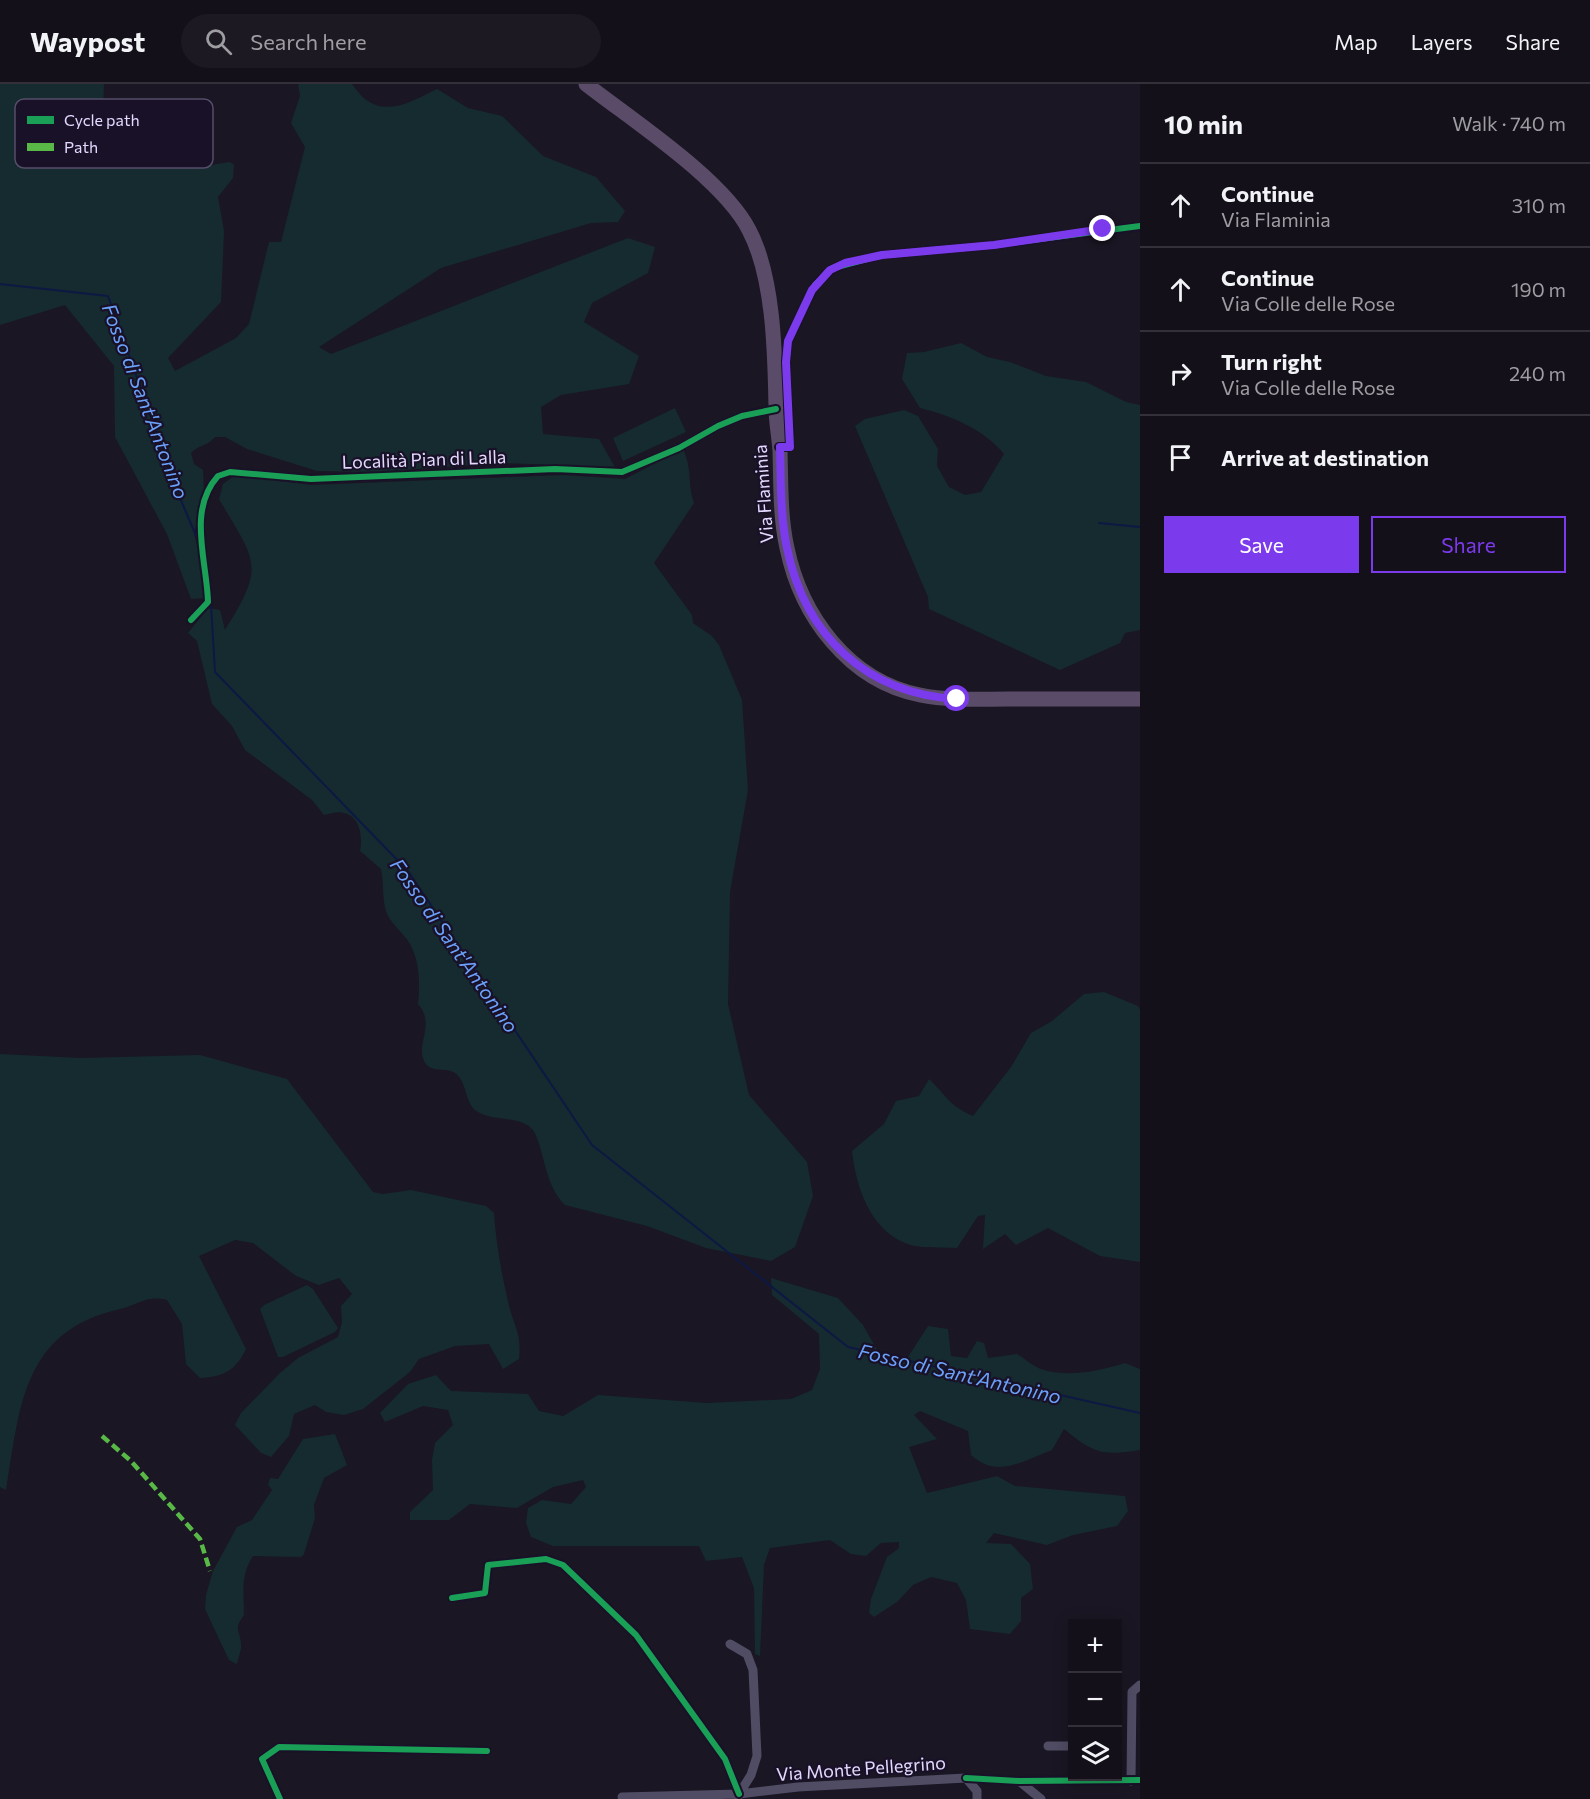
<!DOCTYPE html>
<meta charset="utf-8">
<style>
:root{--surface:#14101a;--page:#1d1923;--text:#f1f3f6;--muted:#9d9da2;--line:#333039;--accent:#7c3aed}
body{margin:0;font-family:Commissioner,sans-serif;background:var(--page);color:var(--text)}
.controls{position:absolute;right:18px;bottom:18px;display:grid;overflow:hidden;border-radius:0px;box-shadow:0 3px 15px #0003}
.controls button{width:54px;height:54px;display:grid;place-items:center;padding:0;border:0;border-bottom:2px solid var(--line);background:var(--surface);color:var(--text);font:30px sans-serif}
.stop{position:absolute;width:18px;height:18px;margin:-14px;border:4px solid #7c3aed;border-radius:50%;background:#fff}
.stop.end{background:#7c3aed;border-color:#fff;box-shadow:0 2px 6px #0008}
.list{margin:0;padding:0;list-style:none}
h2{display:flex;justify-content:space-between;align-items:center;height:78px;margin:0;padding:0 24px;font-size:26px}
h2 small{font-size:20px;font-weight:400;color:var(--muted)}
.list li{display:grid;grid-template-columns:39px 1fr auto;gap:18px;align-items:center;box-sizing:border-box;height:84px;padding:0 24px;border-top:2px solid var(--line)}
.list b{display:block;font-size:22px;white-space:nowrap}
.list p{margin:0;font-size:20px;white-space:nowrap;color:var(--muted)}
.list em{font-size:20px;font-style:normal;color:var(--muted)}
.actions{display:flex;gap:12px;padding:18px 24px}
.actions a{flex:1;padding:14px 0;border:2px solid var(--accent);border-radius:0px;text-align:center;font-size:21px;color:var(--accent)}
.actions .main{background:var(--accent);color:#fff}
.icon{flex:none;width:33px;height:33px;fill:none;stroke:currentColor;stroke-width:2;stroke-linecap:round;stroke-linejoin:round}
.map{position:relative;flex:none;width:1140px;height:1715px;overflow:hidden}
header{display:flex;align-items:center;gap:36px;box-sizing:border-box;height:84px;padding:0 30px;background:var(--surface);border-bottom:2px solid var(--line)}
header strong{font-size:28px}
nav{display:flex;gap:33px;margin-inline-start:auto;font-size:21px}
.search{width:420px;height:54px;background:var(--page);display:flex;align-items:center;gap:15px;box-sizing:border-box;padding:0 21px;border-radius:33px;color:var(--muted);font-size:22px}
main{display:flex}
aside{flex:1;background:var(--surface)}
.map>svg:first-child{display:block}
.green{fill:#152b30}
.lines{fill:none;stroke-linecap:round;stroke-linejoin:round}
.stream{stroke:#0d1843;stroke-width:2}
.minor{stroke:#504c64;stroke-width:9}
.primary{stroke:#5a4c68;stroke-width:15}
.quiet{stroke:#58b947;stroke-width:4.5;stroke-dasharray:9 4.5;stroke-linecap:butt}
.cycleway-casing{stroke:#191128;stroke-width:10}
.cycleway{stroke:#1a9f57;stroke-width:6}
.route{stroke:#7c3aed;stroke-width:8}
.labels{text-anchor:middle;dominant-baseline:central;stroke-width:4.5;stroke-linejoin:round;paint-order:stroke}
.street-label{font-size:18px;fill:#e3d9fe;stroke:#191128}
.water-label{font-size:20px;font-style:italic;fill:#6ba1fa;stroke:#191128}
.key{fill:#191128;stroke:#564d68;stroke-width:1.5}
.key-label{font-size:16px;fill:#e3d9fe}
</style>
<header>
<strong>Waypost</strong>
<div class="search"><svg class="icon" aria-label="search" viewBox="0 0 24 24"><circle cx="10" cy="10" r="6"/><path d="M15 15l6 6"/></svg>Search here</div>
<nav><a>Map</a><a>Layers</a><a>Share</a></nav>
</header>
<main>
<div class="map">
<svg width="1140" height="1715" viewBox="0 0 1140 1715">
<rect width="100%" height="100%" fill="#1a1623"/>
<!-- green -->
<path class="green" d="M0,0h104l-2,57c17,15 67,25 90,26 12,1 26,-4 38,-5l4,3 -1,13 -15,19 6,34 -3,71 -53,56 7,13 61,-33 13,-14 20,-82h12l24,-95 -14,-24 9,-27 -2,-12h54c4,5 8,11 13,15 23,18 49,1 72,-10l31,19 34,8 41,40 53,21 29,34 -7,11 -27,1 -150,45 -122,79 12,7 297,-116 27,9 -7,26 -56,30 -8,19 55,34 -10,28 -68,11 -20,12 2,27 56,5 16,28 -113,-4 -129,9 -56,-1 -70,-22 -22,-12h-10c-7,9 -17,8 -24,16l3,11 9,6 1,21 -10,43 14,49 -3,15 -14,1 -24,-65 -52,-97 -1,-71 -49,-61 -65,20z
M961,259l26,14 23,5 36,14 40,6 40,20 14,3v225l-15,3 -5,10 -60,27 -131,-61 -1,-12 -73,-171 10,-7 39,-9 14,6 20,33 -1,17 12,21 16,8 16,-3 23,-38c-19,-24 -54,-39 -84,-46l-18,-29 5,-26 17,-1z
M675,324l11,24 -63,29 -10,-23z
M683,365c10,22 4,34 11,54l-40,60 38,52 1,8 19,13 7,9 23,55 6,90 -18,102 -2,112 21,91 58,67 6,34 -18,51 -24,14 -65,-13 -59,-22 -82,-21c-23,-21 -21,-67 -35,-78 -14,-11 -37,-6 -52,-15 -14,-8 -10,-30 -23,-39 -9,-6 -22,0 -29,-9 -13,-17 11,-39 -8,-60 2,-19 2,-42 -8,-60 -6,-11 -20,-20 -24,-33 -4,-13 -2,-29 -5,-42l-21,-18c3,-13 0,-35 -16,-38 -6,-2 -14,1 -20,2l-12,-15 -67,-50 -13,-24 -20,-22 -15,-63 -9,-8 20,-25 12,2 5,20c41,-65 31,-68 -6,-131l4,-15 12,-9 76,10 252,-10 62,4z
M1104,908l34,14 2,4v252l-40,-6 -52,-28 -32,17 -11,-11 -22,15 2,-34 -7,1 -21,32c-15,-1 -38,1 -52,-5 -36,-15 -49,-57 -53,-92l32,-27 12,-23 23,-5 10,-17c19,18 19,26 44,37l38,-49 20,-34 21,-12 32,-27z
M0,970l80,4 120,-3 87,24 86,113 10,2 28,-4 75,16 8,7c2,30 7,58 14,88 5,25 14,30 11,58l-16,10 -14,-25 -34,2 -36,13 -9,13 -47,37 -19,6 -18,-3 -11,-7 -21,9 -5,22 -18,21 -10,-4 -26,-28 6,-12 39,-40 18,-15 40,-21 4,-15 -1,-16 11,-12 -13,-16 -20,7 -23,-9 -43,-33 -18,-3 -36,16 47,93c-10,21 -22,28 -46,29l-14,-14 -4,-40 -15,-24c-20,-5 -27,4 -47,9 -98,22 -100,98 -114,181l-6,-3z
M771,1194l67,20 25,27 17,30 10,7 16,-2 22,-34 20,3 3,27 16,2 10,-17 7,2 4,15 29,-4c7,4 16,12 24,15 26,9 59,2 84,-6l15,6v81c-38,6 -47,3 -76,-21l-12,21c-29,11 -55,29 -81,5l-3,-24 -48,-20 -6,4 23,24 -28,8 18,46 70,-17 18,10 110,10 3,15 -11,15 -44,9 -26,10 -53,-12 -8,10 25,1 19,20 3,25 -12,9v23l-11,13 -40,-5 -4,-29 -9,-17 -26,-6 -18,8 -16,17 -23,15 -5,-4 2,-14 16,-42 12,-9v-6l-18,1 -15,13 -15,-2 -21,-14 -60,8 -6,17 -4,91 -5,-2 -1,-66 -12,-31 -36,4 -7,-15h-146l-22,-9 -5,-14 2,-15 14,-8 29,4 15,-17 -3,-7 -30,7 -36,21 -47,-4 -21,16h-39v-8l23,-22 -1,-30 3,-17 18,-18 -5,-15 -25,-4 -38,16 -5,-9 28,-29 28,-9 15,16 77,3 11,17 24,5 35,-21 109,8 84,-4 21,-9 8,-21 -1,-35 -47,-39z
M307,1201l6,4 25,39 -3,4 -52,25h-5l-18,-48 4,-4z
M335,1350l12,31 -23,13 -10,27 1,13 -11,36 -3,3 -48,-1c-13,20 -9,36 -9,59 -11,15 -4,14 -3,29 1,6 -3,14 -4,20l-8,-4 -24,-51 1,-14 7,-24 24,-44 15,-7 20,-30 -4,-5 2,-7 8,1 25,-40z"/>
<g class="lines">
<!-- stream -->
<path class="stream" d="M0,200l108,12 69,195 20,47
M1099,439l41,4
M211,520l4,68 193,199 184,274 256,202 292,66"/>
<!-- minor -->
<path class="minor" d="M779,363h11l-4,-86 2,-20 27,-56 18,-17 49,-13 112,-10 146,-19
M191,536l17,-18c-1,-41 -21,-92 10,-126l12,-4 81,7 244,-10 67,3 57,-24 39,-22 24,-10 34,-7
M452,1514l33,-5 3,-28 58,-6 17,6 73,70 89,124 14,35
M730,1560l17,10 6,16 4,86 -6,19 -12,19
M1048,1662h24
M966,1694l53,3 121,-1
M1019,1697l22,18
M1131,1697l1,-89 8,-7
M622,1713l117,-3
M738,1713l1,-3 59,-7 168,-9 11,13v8
M280,1715l-18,-40 17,-12 208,4"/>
<!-- primary -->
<path class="primary" d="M586,0c46,36 137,95 163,146 25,47 26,125 27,177 0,15 3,29 4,44 1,32 0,66 7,97 14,68 62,133 133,147 29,6 59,4 88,4 44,0 88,0 132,0"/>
<!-- quiet -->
<path class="quiet" d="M102,1352l29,25 69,78 10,32"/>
<defs>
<path id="cycleway" d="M779,363h11l-4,-86 2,-20 27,-56 18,-17 49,-13 112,-10 146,-19
M191,536l17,-18c-1,-41 -21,-92 10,-126l12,-4 81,7 244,-10 67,3 57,-24 39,-22 24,-10 34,-7
M452,1514l33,-5 3,-28 58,-6 17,6 73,70 89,124 14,35
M966,1694l53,3 121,-1
M280,1715l-18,-40 17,-12 208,4"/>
</defs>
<!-- cycleway casing -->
<use href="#cycleway" class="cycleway-casing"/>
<!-- cycleway -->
<use href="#cycleway" class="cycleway"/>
</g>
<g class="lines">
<!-- route -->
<path class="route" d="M957,615c-90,-5 -152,-63 -170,-151 -7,-33 -6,-68 -7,-101h10l-4,-85 2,-21 24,-51 18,-20 15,-7 37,-8 112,-10 109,-16"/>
</g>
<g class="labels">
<!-- street labels -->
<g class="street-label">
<text transform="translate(424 375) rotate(-2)">Località Pian di Lalla</text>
<text transform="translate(763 410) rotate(-94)">Via Flaminia</text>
<text transform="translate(861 1684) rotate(-4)">Via Monte Pellegrino</text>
</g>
<!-- water labels -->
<g class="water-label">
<text transform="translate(146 317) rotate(69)">Fosso di Sant'Antonino</text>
<text transform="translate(455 861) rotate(55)">Fosso di Sant'Antonino</text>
<text transform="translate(960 1289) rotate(13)">Fosso di Sant'Antonino</text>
</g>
</g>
<!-- legend -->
<rect x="15" y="15" width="198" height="69" rx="9" class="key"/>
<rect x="27" y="32" width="27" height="8" fill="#1a9f57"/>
<rect x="27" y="59" width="27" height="8" fill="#58b947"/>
<g class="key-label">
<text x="64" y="42">Cycle path</text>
<text x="64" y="69">Path</text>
</g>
</svg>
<div class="controls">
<button>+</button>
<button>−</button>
<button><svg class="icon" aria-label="layers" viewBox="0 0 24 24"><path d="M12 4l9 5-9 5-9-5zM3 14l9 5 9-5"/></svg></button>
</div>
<div class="stop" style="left:957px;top:615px"></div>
<div class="stop end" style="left:1103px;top:145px"></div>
</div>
<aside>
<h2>10 min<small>Walk · 740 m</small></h2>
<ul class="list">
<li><svg class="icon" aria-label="ahead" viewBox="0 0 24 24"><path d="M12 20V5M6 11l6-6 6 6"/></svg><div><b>Continue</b><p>Via Flaminia</p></div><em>310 m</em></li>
<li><svg class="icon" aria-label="ahead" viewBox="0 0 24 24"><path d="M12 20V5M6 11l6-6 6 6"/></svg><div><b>Continue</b><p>Via Colle delle Rose</p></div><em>190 m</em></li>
<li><svg class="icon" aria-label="right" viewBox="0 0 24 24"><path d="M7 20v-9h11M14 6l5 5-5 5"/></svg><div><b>Turn right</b><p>Via Colle delle Rose</p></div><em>240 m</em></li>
<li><svg class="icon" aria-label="arrive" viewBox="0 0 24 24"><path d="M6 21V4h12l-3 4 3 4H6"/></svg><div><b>Arrive at destination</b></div></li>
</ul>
<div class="actions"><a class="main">Save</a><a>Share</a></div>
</aside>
</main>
